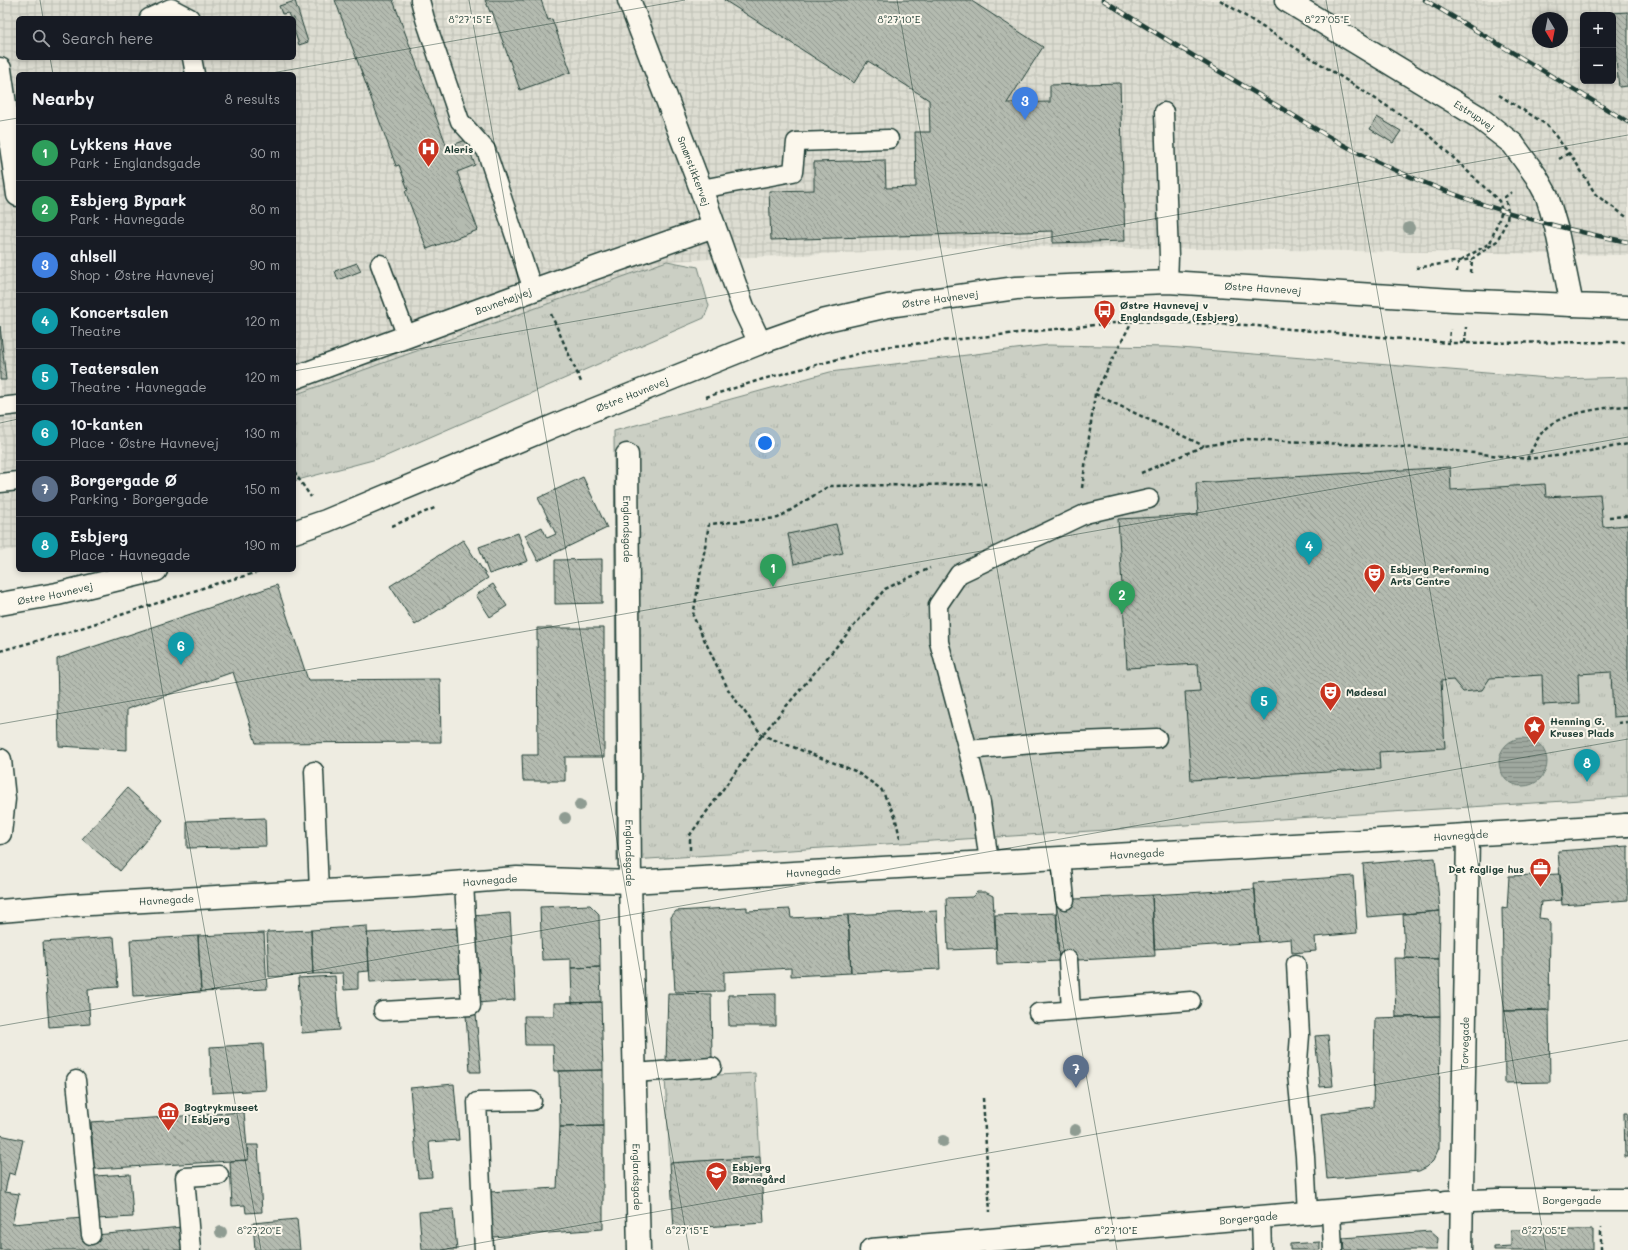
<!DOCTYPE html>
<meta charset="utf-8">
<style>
:root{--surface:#171b24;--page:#20242c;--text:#f1f3f6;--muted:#9ea1a6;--line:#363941;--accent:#d93025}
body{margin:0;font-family:Mali,sans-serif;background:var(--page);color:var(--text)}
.controls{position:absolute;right:12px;top:12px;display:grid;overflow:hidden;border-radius:6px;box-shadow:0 2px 6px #0003}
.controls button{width:36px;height:36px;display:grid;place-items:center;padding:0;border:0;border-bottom:1px solid var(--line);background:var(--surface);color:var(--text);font:20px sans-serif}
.compass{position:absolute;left:1532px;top:12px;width:36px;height:36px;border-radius:50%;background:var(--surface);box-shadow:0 2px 6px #0003;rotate:170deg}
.you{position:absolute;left:765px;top:443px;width:14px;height:14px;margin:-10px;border:3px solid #fff;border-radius:50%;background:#1a73e8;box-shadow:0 0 0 6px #1a73e833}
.badge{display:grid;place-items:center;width:26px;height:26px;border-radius:50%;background:var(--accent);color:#fff;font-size:13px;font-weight:700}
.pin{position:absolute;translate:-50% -33px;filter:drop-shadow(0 1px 2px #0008)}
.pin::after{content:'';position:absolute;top:21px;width:14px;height:12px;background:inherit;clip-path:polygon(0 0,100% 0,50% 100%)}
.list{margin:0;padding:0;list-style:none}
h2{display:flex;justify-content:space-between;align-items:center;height:52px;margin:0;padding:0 16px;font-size:17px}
h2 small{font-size:13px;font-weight:400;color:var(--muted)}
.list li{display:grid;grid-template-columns:26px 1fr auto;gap:12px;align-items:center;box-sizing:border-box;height:56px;padding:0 16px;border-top:1px solid var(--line)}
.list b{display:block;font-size:15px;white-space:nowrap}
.list p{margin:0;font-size:13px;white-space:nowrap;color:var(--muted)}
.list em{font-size:13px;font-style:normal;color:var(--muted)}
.icon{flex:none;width:22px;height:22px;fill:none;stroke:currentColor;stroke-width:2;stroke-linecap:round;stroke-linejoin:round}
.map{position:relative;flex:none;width:1628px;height:1250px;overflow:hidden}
.search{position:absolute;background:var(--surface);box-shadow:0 2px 6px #0003;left:16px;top:16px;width:280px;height:44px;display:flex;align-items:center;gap:10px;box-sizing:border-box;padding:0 14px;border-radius:6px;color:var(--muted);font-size:15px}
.panel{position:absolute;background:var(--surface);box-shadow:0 2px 6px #0003;left:16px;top:72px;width:280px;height:500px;border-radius:6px}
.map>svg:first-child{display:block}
.industrial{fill:url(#industrial-grid);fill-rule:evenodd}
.park{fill:url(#park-tufts);stroke:#75867c}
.water{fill:url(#water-rules);stroke:#6c7d74}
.building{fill:url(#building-back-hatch);stroke:#1f3d34}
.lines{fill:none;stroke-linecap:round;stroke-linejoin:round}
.service-casing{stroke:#1f3d34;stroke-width:21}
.pedestrian-casing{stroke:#1f3d34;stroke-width:25}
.minor-casing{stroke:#1f3d34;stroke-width:25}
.secondary-casing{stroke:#1f3d34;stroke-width:25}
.primary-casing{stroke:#1f3d34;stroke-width:25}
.path{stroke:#1f3d34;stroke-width:2.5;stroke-dasharray:4 3;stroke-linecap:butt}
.service{stroke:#fbf7ec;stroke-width:18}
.pedestrian{stroke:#fbf7ec;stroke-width:22}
.minor{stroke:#fbf7ec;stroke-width:22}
.secondary{stroke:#fbf7ec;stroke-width:22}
.primary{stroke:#fbf7ec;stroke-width:22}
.rail-casing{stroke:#1f3d34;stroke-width:4.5}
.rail{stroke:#fbf7ec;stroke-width:3;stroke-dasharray:9;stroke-linecap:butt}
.tree{fill:#8f9c92}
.ticks{fill:none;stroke:#1f3d34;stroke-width:1;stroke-opacity:0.45}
.labels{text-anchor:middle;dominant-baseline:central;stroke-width:4;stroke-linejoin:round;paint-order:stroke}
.street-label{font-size:10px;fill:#1f3d34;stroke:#fbf7ec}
.poi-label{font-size:10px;font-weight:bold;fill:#1f3d34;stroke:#fbf7ec;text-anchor:start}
.ticks-label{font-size:10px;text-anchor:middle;fill:#1f3d34;stroke:#fbf7ec;stroke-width:4;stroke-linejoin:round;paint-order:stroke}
</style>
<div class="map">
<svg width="1628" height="1250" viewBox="0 0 1628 1250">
<defs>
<pattern id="industrial-grid" width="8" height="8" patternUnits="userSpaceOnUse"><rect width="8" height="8" fill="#ddddd2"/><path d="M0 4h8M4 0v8" fill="none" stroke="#bdbfb5"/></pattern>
<pattern id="park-tufts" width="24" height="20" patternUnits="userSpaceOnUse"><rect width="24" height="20" fill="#cbcfc4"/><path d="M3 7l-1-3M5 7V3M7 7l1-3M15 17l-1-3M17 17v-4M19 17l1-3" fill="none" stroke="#aeb3a9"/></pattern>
<pattern id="water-rules" width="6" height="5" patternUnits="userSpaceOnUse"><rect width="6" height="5" fill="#9fa89f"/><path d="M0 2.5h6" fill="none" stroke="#818a82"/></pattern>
<pattern id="building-back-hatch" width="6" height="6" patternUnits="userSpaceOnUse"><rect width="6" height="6" fill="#b4bbb0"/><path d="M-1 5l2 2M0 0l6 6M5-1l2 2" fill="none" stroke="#929990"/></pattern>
</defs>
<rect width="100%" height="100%" fill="#eeece1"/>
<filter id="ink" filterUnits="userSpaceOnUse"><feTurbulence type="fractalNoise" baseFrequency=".025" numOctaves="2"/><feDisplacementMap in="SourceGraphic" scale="8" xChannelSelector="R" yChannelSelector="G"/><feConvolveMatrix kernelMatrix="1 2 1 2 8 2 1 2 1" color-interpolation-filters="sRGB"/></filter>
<g filter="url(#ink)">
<!-- industrial -->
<path class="industrial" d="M0,0h1628v255l-633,-9 -328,15 -373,134v-321h-276v475l-18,2zM1583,15h30v66h-30zM18,18h276v40h-276zM1538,18h24v24h-24z"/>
<!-- park -->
<path class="park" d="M667,261l31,6 11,39 -5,12 -320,139 -90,24v-86z
M1048,345l120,2 392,32 68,-2v420l-1011,64 -3,-430 216,-59z
M755,1073l5,84 -90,6 -5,-85z"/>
<!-- water -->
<path class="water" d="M1499 762a24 24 0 1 1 48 0a24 24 0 1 1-48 0Z"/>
<!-- building -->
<path class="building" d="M335,0h58l54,147 19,-7 9,25 -18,7 21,58 -51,19 -22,-58 3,-1 -9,-25 -3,1z
M485,0h56l7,20 4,-1 19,53 -51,18 -28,-79 -2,1z
M724,0h246l73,47 -36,56 43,-1v-17l70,-2 5,158 -72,2v-12l-282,9 -2,-49 45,-1v-28l71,-2 1,28 30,-1 -1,-55h15l-1,-32 -61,-39 -14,22z
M295,1l13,41 -9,3 -5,-15v-12h-4l-2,-5 -6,1 -3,-8z
M1628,12v74l-9,1 -6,-53v-19h-2v-2z
M1377,117l24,14 -8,12 -23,-14z
M357,263l4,8 -23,9 -3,-9z
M0,326l6,54h-6z
M1450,467l1,23 94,-6 1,13 54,-3 3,33 25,-2v191l-15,1 -2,-45 -33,2 1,29 -36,2 -1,-30 -52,3 -8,12 -19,2 -10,-12 -12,1 4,67 -66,4 1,17 -189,11 -6,-88 15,-1 -2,-27 -71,4 -9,-149 80,-4 -2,-32z
M583,477l24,51 -69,33 -13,-26 17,-8 5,11 9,-4 -18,-36z
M836,524l7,29 -49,11 -6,-30z
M518,533l10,28 -39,13 -10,-27z
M463,540l25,38 -73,47 -25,-39z
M602,559v44l-47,1v-44z
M493,584l14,22 -17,11 -14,-22z
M277,585l31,95 132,-1 1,63 -185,1 -23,-71 -106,37v41l-68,-4 -2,-87z
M537,628h67v129h-39v24h-42l-1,-26h16z
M127,788l36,32 -43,51 -38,-32z
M265,818l1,28 -79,2v-27z
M1628,846v54l-66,5 -4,-54z
M1435,858l5,53 -73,6 -4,-53z
M1560,874l2,26 -21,2 -2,16 8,1 3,5 -1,86 -45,1 -2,-103 5,1 2,-33z
M1353,876l4,57 -42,4 1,14 -24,2 -1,-14 -32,3 -5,-59z
M1255,889l4,53 -105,7 -2,-54z
M977,892h8l8,4 3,52 -48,2 -2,-52 26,-1z
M1152,895l3,61 -96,5 -3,-61z
M590,905l9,9 1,53 -29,1v-9l-29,1 -2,-53z
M747,907v4l43,-2 1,9 57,-3 3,58 -60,3v-8l-67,4v19l-49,1 -4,-75 5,-6z
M937,911l3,58 -89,4 -3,-58z
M1440,911l-1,48 -34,-1 -2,-44z
M510,913l5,87 -38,3 -5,-87z
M1056,913l3,48 -62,3 -2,-49z
M367,926l2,45 -11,1v17l-14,1 -1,-17 -30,1 -2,-44z
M461,928l2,49 -93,5 -3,-49z
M311,930l2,44 -44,3 -2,-45z
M264,933l3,56 -66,3 -3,-56z
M198,936l3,56 -68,4 -3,-56z
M114,937l4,50 -30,2 2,35 -41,3 -6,-85z
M1394,958l45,1 1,57 -44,1z
M600,967l1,35 -29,1 -1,-35z
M335,976l4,54 -37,3 -4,-55z
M668,993l43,1 1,64 -46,3z
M776,994v32h-47l-1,-31z
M601,1002l2,68 -49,1 -1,-26h-28l-1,-29h30v-13z
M1549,1010l1,72 -45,1 -1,-72z
M476,1014l5,58h-11l-4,-57z
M1440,1016l-1,132 -6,13 -6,6 -8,4 -92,8 -6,-65 52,-7 2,-89z
M1328,1035l5,51 -13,1 -5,-51z
M263,1044l3,46 -54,3 -2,-46z
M603,1070v56l-43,1 -1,-56z
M454,1084l5,56 -30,2 3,35 -14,1 -8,-90z
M244,1112l4,48 -154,9 -3,-47z
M1624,1113h4v44h-3z
M603,1126v103l-110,8 -4,-45 68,-4 3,-61z
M0,1135l23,5 -8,35 -6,-2 -4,19 14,2 -7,30 71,-6 2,18 97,-9 2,23h-184z
M247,1145h11l4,67 -16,1 -1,-8 -13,1 -2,-45 18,-1z
M760,1157l4,66 -90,6 -4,-66z
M130,1174l3,43 -36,2 -3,-43z
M453,1209l4,41h-35l-3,-38z
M297,1219l3,31h-45l-2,-27z
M1511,1230h82v20h-99v-3l17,-1z
M1430,1231l8,7 -1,12h-93l-1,-12z
M1320,1242v8h-30v-6z"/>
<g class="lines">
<defs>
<path id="service" d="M420,0l5,19 35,102 26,29 47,140
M149,18l22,-10 19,10
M192,58l3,16
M1164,112l5,145 -1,25
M701,189l92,-17 3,-30 93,-3
M380,264l27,73
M0,407l18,-2
M0,483l18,-2
M968,750l87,-8 102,-4
M314,771l5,120
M1061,858l4,42
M989,862l-8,-59 -13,-53 -29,-108 -1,-37 21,-31 126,-60 64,-15
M1068,960l3,50
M1296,964l4,71 -3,39 8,82 3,58
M383,1011l88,-5 -7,-123
M1038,1013l153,-12
M635,1073l77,-6
M76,1080l15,155
M1331,1212l2,38
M1261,1218l1,32
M191,1250l-6,-73 34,-2
M484,1250l-7,-148 55,-1"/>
<g id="pedestrian">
<path id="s1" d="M1417,838l209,-13"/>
<path d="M1446,1202l53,-2"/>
<path id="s2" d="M1461,1250l7,-415"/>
</g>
<g id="minor">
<path id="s3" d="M629,0l72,189 42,118 17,36"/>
<path d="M0,69l18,126"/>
<path id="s4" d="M294,378l239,-88 181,-64"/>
<path id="s5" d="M627,455l3,427 9,368"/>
<path d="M1626,825h2"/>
<path id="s6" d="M0,911l72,-6 342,-19 103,-8 113,4 787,-44"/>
<path id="s7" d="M1499,1200h129"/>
<path id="s8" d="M871,1250l566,-48"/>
</g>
<g id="secondary">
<path id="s9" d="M294,532l32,-11 242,-101 192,-77 62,-22 66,-15 128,-18 152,-6 285,18 119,5"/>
<path id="s10" d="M0,604l57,-10 99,-24"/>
<path d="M0,760l4,39 -4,34"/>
</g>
<g id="primary">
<path id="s11" d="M1286,0l191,116 36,28 23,32 11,20 9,31 16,78 56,2"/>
</g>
</defs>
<!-- service casing -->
<use href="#service" class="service-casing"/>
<!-- pedestrian casing -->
<use href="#pedestrian" class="pedestrian-casing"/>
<!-- minor casing -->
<use href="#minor" class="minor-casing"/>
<!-- secondary casing -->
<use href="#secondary" class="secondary-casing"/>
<!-- primary casing -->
<use href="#primary" class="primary-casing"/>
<!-- path -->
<path class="path" d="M1220,0l203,129 76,72 3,10 -12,32 -30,18
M1499,95l48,30 28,36 21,34 32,23
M1559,159l10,-6
M1416,268l56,-9 25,-18 10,-21 1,-8 -3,-15 7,-5
M1457,272l1,-10
M1471,273l1,-14
M551,314l31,70
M1449,343l1,-14
M1465,343l1,-16
M1095,394l109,52
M706,397l57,-18 121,-32 249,-26 112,4 204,18 179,-1
M1527,459c5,-9 10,-21 17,-29 15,-17 62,-23 84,-24
M294,472l17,25
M1141,473l63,-27 43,-7 191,10 89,10 47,-5 54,-10
M1082,488l13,-94 37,-73
M1609,517l19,-1
M392,526l45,-19
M0,651l69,-19 146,-48 51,-14
M1618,723l10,-1
M900,838l-5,-22 -14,-27 -26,-18 -93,-36 -33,-44 -36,-75 16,-92 69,-6 51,-32 157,-2
M690,850v-15l72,-100 123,-146 45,-21
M983,1098l7,114
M1601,1250v-22"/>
<!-- service -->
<use href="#service" class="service"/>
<!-- pedestrian -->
<use href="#pedestrian" class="pedestrian"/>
<!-- minor -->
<use href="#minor" class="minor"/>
<!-- secondary -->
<use href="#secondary" class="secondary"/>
<!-- primary -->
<use href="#primary" class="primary"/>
<defs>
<path id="rail" d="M1103,0c57,36 115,71 173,105 27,16 53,33 81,47 85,43 177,72 271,90
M1425,0l203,122"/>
</defs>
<!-- rail casing -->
<use href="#rail" class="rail-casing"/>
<!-- rail -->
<use href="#rail" class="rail"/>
</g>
<!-- trees -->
<g class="tree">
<circle cx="1409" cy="228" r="6"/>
<circle cx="580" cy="805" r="6"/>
<circle cx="565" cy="818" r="6"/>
<circle cx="1075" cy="1130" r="6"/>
<circle cx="943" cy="1141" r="6"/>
<circle cx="221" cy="1232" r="6"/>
</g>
</g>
<!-- ticks -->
<path class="ticks" d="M40,0l3,18M469,0l220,1250M897,0l220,1250M1326,0l220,1250M50,58l3,16M266,74l419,-74M0,121l18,-3M294,371l1334,-236M0,423l18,-4M141,570l120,680M0,724l1628,-287M0,1026l1628,-287M440,1250l1188,-210"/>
<!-- icons -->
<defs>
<symbol id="hospital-pin" viewBox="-11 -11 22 30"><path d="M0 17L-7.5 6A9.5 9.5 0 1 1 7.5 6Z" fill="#c8321e" stroke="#fbf7ec"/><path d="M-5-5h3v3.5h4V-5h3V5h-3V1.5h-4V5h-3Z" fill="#fff"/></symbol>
<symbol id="bus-pin" viewBox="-11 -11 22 30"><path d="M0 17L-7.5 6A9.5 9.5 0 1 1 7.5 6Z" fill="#c8321e" stroke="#fbf7ec"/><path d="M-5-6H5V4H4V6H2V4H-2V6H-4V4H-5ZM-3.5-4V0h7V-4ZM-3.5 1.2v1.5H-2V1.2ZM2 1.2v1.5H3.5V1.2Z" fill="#fff"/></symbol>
<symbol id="theatre-pin" viewBox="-11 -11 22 30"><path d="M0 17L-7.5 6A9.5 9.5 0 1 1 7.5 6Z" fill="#c8321e" stroke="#fbf7ec"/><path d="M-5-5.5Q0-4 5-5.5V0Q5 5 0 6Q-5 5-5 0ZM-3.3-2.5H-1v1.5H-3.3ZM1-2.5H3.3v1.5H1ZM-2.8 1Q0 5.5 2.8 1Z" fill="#fff"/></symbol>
<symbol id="sight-pin" viewBox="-11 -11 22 30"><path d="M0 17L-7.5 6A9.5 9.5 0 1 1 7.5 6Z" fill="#c8321e" stroke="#fbf7ec"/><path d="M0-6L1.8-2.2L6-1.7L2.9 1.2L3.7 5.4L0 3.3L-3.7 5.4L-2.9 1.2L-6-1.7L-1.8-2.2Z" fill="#fff"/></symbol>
<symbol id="office-pin" viewBox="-11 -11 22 30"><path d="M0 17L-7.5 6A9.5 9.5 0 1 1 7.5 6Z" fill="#c8321e" stroke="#fbf7ec"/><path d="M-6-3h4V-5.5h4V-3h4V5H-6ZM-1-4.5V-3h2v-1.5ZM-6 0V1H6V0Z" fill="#fff"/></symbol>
<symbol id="museum-pin" viewBox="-11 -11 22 30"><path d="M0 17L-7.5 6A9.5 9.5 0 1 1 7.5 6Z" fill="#c8321e" stroke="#fbf7ec"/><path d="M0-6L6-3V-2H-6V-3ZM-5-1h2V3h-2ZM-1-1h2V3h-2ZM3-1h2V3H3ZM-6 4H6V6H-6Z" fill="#fff"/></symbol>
<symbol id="school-pin" viewBox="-11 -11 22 30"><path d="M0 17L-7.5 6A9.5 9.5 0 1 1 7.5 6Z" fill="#c8321e" stroke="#fbf7ec"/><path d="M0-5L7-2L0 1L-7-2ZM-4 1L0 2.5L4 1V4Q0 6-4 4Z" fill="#fff"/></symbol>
</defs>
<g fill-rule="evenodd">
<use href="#hospital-pin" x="416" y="136" width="25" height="34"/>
<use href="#bus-pin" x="1092" y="298" width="25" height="34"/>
<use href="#theatre-pin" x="1362" y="562" width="25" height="34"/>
<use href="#theatre-pin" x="1318" y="680" width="25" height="34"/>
<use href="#sight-pin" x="1522" y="714" width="25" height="34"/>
<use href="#office-pin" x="1528" y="856" width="25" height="34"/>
<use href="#museum-pin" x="156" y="1100" width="25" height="34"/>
<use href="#school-pin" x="704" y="1160" width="25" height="34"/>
</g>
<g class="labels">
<!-- street labels -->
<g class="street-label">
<text stroke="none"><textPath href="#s11" startOffset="221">Estrupvej</textPath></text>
<text stroke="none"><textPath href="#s3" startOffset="183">Smørstikkervej</textPath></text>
<text stroke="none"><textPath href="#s9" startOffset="1013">Østre Havnevej</textPath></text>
<text stroke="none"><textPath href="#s9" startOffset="689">Østre Havnevej</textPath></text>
<text stroke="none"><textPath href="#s4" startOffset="223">Bavnehøjvej</textPath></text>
<text stroke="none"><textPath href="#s9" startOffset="365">Østre Havnevej</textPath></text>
<text stroke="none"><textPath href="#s5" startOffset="74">Englandsgade</textPath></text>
<text stroke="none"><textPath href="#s10" startOffset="56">Østre Havnevej</textPath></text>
<text stroke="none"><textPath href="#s1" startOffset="44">Havnegade</textPath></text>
<text stroke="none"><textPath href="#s5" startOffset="398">Englandsgade</textPath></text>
<text stroke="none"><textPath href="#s6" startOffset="1139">Havnegade</textPath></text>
<text stroke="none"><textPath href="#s6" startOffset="815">Havnegade</textPath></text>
<text stroke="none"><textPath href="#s6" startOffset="491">Havnegade</textPath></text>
<text stroke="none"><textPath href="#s6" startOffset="167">Havnegade</textPath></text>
<text stroke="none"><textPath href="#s2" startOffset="207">Torvegade</textPath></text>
<text stroke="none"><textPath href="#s5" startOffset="722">Englandsgade</textPath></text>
<text stroke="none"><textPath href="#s7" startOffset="73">Borgergade</textPath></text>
<text stroke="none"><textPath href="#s8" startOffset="379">Borgergade</textPath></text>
</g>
<!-- poi labels -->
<g class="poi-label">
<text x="444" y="149">Aleris</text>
<text x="1120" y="305">Østre Havnevej v<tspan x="1120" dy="12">Englandsgade (Esbjerg)</tspan></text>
<text x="1390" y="569">Esbjerg Performing<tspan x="1390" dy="12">Arts Centre</tspan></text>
<text x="1346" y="692">Mødesal</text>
<text x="1550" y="721">Henning G.<tspan x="1550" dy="12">Kruses Plads</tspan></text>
<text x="1524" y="869" text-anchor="end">Det faglige hus</text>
<text x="184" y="1107">Bogtrykmuseet<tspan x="184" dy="12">i Esbjerg</tspan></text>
<text x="732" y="1167">Esbjerg<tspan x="732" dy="12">Børnegård</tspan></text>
</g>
</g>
<g class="ticks-label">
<text x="470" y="23">8°27'15"E</text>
<text x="899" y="23">8°27'10"E</text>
<text x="1327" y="23">8°27'05"E</text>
<text x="259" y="1234">8°27'20"E</text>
<text x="687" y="1234">8°27'15"E</text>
<text x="1116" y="1234">8°27'10"E</text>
<text x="1544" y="1234">8°27'05"E</text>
</g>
</svg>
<div class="controls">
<button>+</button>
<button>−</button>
</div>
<svg class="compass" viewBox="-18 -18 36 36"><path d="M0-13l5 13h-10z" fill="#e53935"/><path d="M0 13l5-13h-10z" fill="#9ea1a6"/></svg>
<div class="you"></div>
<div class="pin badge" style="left:773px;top:587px;background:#2e9e5b">1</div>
<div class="pin badge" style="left:1122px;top:614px;background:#2e9e5b">2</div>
<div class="pin badge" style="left:1025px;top:120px;background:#3f7fe0">3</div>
<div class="pin badge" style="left:1309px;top:565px;background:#0f9aa8">4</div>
<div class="pin badge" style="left:1264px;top:720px;background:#0f9aa8">5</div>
<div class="pin badge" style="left:181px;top:665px;background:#0f9aa8">6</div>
<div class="pin badge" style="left:1076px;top:1088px;background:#5c6f8a">7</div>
<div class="pin badge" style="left:1587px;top:782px;background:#0f9aa8">8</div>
<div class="search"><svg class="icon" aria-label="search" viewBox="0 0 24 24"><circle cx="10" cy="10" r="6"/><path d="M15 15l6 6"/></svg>Search here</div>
<section class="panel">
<h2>Nearby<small>8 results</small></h2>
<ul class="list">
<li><span class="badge" style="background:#2e9e5b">1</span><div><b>Lykkens Have</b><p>Park · Englandsgade</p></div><em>30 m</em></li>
<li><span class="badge" style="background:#2e9e5b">2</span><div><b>Esbjerg Bypark</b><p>Park · Havnegade</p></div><em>80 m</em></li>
<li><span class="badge" style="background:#3f7fe0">3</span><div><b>ahlsell</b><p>Shop · Østre Havnevej</p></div><em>90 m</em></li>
<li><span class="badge" style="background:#0f9aa8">4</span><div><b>Koncertsalen</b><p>Theatre</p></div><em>120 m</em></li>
<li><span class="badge" style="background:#0f9aa8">5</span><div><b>Teatersalen</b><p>Theatre · Havnegade</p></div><em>120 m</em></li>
<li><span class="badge" style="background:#0f9aa8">6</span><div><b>10-kanten</b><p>Place · Østre Havnevej</p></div><em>130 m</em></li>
<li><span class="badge" style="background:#5c6f8a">7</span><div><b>Borgergade Ø</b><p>Parking · Borgergade</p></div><em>150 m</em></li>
<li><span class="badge" style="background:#0f9aa8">8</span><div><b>Esbjerg</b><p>Place · Havnegade</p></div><em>190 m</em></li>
</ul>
</section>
</div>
